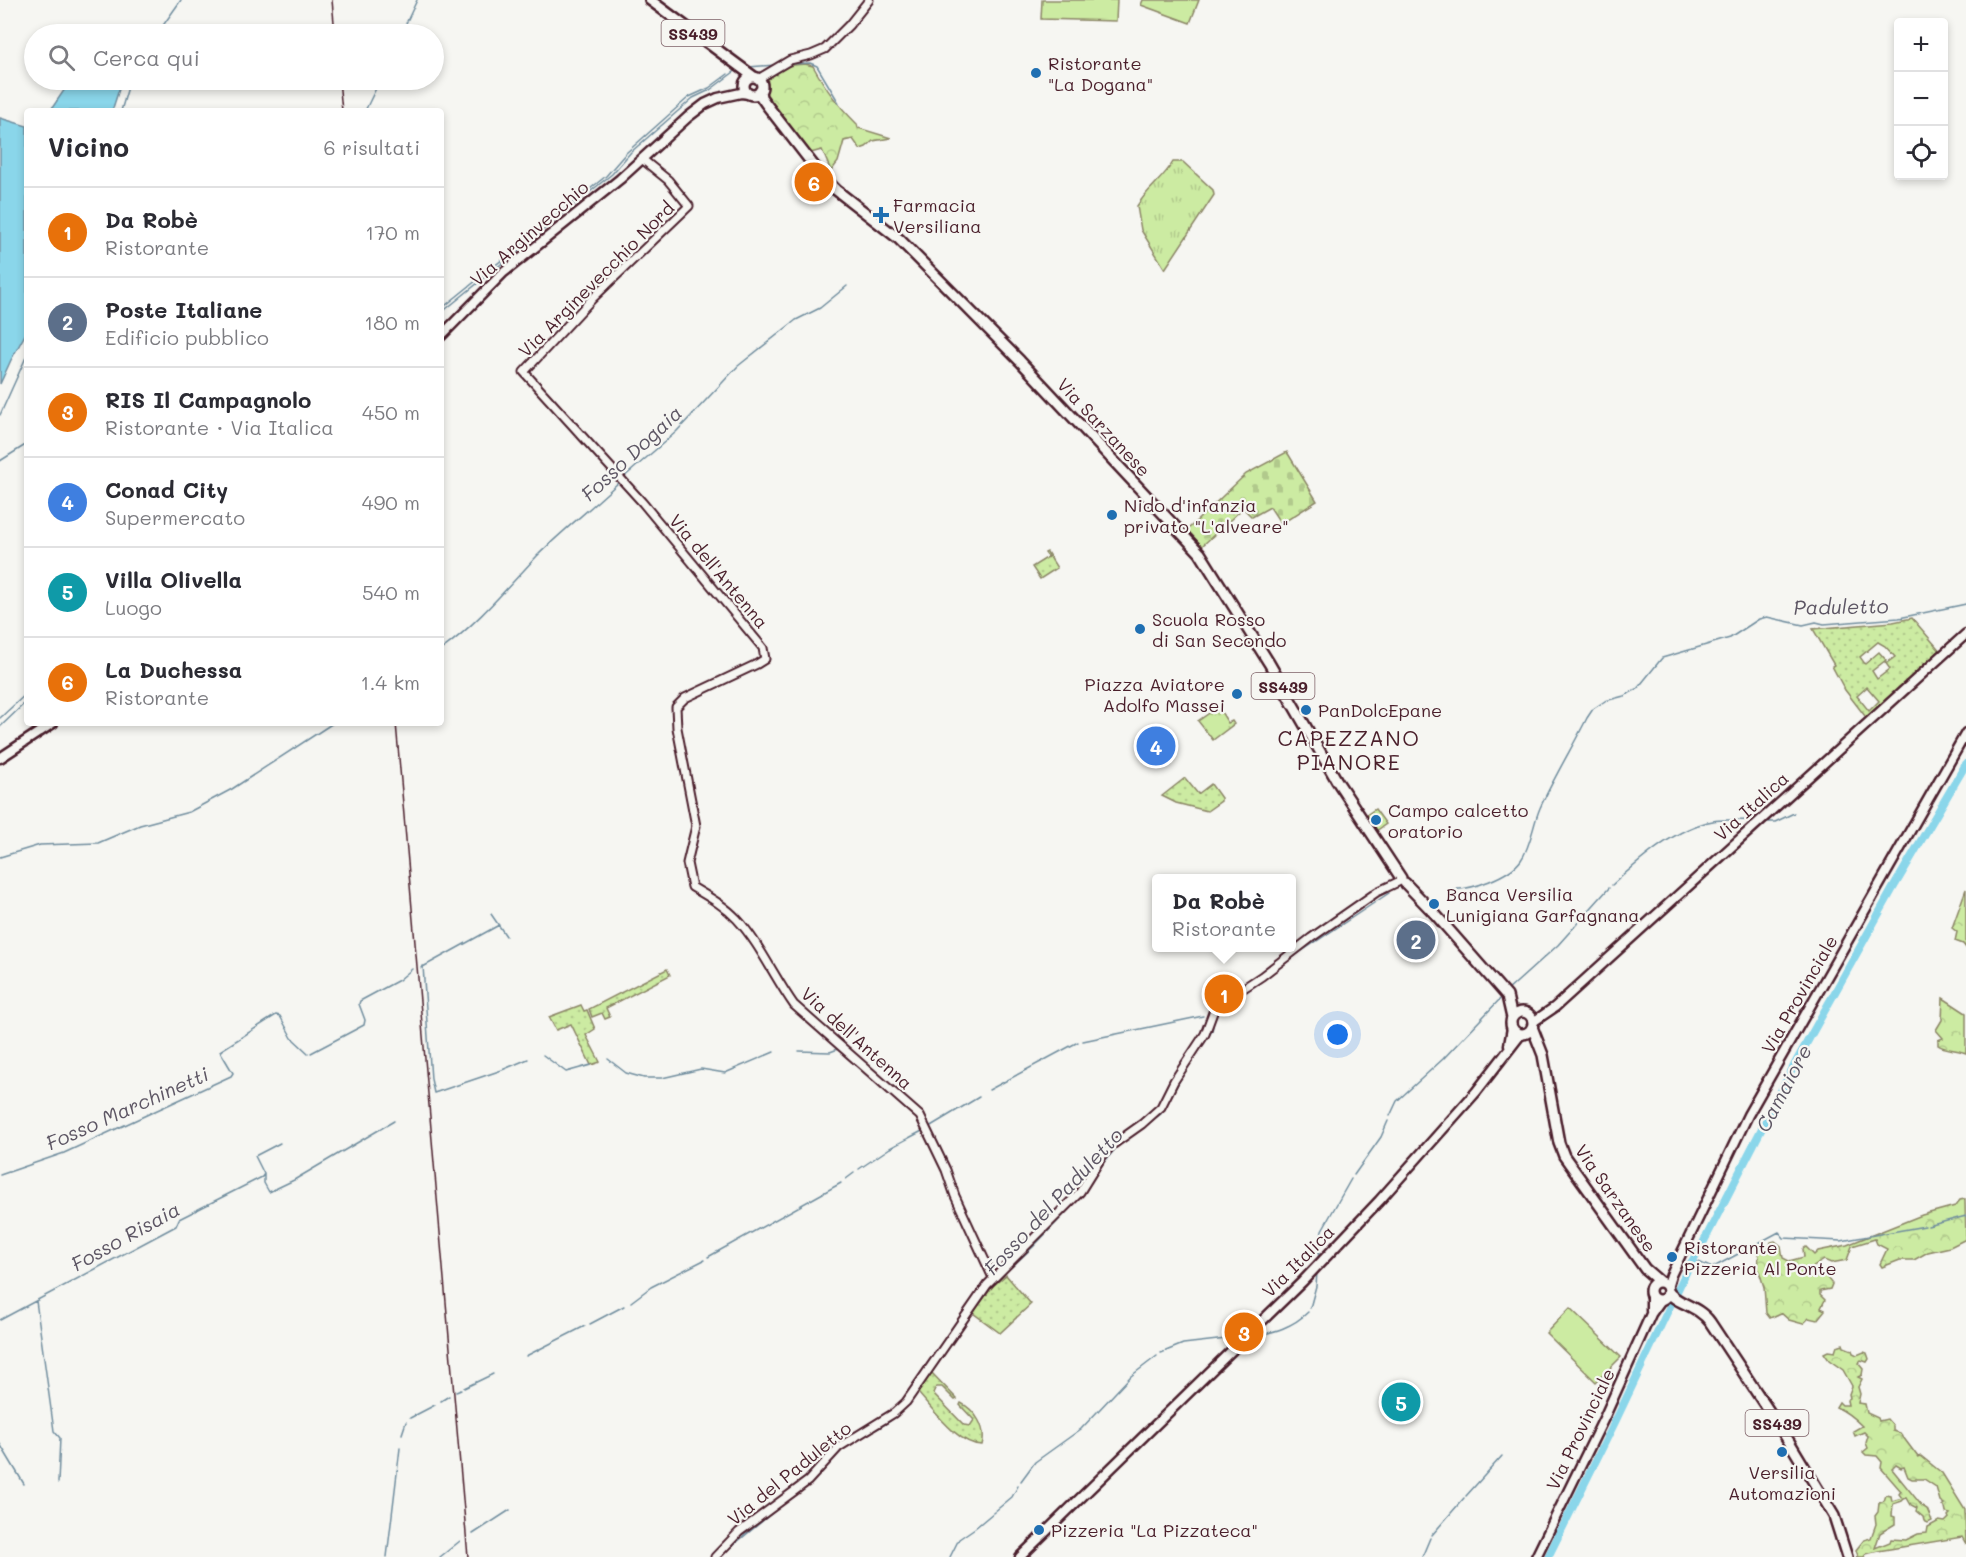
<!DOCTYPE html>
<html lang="it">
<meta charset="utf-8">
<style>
:root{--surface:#fff;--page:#f2f2f3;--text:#2b2b33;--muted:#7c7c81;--line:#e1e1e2;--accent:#1f6fb2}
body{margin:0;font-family:Mali,sans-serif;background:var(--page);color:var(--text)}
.controls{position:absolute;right:18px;top:18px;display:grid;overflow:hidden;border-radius:6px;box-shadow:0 3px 9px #0003}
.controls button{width:54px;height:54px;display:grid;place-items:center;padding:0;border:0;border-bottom:2px solid var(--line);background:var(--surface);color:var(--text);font:30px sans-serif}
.you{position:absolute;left:1338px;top:1035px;width:21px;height:21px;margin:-15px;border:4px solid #fff;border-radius:50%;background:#1a73e8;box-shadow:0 0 0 9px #1a73e833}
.badge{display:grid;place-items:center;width:39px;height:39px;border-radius:50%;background:var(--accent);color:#fff;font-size:20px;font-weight:700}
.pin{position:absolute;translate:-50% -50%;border:3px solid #fff;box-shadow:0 2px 6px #0006}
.popup{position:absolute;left:1152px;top:874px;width:144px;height:78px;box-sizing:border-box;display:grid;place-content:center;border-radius:6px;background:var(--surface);filter:drop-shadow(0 2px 4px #0005);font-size:20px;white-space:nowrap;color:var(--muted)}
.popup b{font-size:22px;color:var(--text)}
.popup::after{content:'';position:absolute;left:50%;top:100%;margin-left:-12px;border:12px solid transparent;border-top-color:var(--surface)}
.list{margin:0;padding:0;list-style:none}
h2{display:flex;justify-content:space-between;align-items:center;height:78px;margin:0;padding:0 24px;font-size:26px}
h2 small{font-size:20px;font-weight:400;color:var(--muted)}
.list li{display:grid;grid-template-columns:39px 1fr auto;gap:18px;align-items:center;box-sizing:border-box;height:90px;padding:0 24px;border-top:2px solid var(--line)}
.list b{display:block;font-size:22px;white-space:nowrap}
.list p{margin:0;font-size:20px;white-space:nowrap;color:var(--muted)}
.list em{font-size:20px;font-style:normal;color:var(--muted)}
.icon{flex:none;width:33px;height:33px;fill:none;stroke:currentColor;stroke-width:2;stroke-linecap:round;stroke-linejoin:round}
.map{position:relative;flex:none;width:1966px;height:1557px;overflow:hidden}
.search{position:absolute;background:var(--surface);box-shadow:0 3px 9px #0003;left:24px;top:24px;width:420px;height:66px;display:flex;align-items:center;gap:15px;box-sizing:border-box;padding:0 21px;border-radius:33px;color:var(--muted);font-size:22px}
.panel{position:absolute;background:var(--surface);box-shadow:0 3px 9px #0003;left:24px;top:108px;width:420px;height:618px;border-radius:6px}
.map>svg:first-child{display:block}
.grass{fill:url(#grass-tufts);stroke:#8b8566;stroke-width:1.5}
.forest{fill:url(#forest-crowns);stroke:#8b8566;stroke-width:1.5;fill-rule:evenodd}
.cemetery{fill:url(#cemetery-stones);stroke:#8b8566;stroke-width:1.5}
.park{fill:url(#park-dots);stroke:#8b8566;stroke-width:1.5;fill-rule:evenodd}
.garden{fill:#cceba2;stroke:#8b8566;stroke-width:1.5}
.water{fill:#8ad6ea;stroke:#708d9e;stroke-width:1.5}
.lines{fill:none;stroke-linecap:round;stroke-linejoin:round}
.stream{stroke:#708d9e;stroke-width:1.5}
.river{stroke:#8ad6ea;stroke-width:8}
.tertiary-casing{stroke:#4a1f2b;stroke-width:11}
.secondary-casing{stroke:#4a1f2b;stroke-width:13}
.primary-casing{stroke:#4a1f2b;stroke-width:14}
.tertiary{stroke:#f6f6f2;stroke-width:7}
.secondary{stroke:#f6f6f2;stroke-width:8}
.primary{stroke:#f6f6f2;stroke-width:9}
.rail{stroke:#4a1f2b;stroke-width:1.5}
.poi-dot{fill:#1f6fb2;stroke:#f6f6f2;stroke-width:2}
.labels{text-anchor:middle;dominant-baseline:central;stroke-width:4.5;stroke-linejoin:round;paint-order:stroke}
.shield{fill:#f6f6f2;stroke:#7e6067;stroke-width:1.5}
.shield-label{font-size:16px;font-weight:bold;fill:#4a1f2b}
.poi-label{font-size:18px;fill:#4a1f2b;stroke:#f6f6f2;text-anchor:start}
.street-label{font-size:18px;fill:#4a1f2b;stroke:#f6f6f2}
.water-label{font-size:20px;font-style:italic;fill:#5d5664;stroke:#f6f6f2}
.quarter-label{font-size:21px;letter-spacing:1.5px;fill:#4a1f2b;stroke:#f6f6f2}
</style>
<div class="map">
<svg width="1966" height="1557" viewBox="0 0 1966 1557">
<defs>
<pattern id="grass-tufts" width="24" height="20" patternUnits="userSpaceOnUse" patternTransform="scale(1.5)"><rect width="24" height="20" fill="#cceba2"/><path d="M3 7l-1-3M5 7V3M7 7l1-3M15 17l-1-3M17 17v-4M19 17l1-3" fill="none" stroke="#b1c98c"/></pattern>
<pattern id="forest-crowns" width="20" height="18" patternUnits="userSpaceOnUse" patternTransform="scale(1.5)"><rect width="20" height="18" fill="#cceba2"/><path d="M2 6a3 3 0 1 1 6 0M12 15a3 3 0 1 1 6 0" fill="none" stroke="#b1c98c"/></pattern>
<pattern id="cemetery-stones" width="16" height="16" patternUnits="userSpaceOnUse" patternTransform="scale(1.5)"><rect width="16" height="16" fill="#cceba2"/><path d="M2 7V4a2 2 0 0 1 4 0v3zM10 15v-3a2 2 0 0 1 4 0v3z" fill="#b1c98c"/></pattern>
<pattern id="park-dots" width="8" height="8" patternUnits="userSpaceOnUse" patternTransform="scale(1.5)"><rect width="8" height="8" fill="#cceba2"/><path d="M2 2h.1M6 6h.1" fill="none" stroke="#b1c98c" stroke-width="1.8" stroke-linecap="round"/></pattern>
</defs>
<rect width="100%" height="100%" fill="#f6f6f2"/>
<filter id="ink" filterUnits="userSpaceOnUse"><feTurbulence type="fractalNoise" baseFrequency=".0167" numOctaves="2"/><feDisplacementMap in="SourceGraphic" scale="12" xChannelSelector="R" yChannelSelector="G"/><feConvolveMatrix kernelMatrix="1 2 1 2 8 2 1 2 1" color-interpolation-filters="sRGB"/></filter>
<g filter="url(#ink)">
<!-- grass -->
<path class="grass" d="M1173,162h10l30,28 1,5 -49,74 -24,-39 -4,-24c10,-17 27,-28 36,-44z
M1218,707l10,16 4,-2 2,3 -21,16 -15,-19z"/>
<!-- forest -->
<path class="forest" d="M805,64l8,2c14,25 24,38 44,58l1,4 33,10 -18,3 -7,6 -6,2 -7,-10 -9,2 -6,21 -7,9 -9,-21 -15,4c-13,-16 -57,-58 -36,-78 11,-10 19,-11 34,-12z
M1966,889v59l-3,-4 -8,-3 2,-9 -5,-4z
M1943,998l23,15v40c-9,-4 -21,-3 -28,-8v-5l5,-2 -7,-8 6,-10z
M1965,1199l1,40 -16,8 -22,5 -14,8h-14l-18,7 -2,-3 7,-15 -10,-5 -2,-5 -23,7 -5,14 -16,3 -7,-3 -12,8 4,9 9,-2 7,9 -2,5 -10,2v4l5,5 -4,8 4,2 -8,10 -8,-2 -6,6 -14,-4 -8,-7 -11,5 -4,-5 -2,-26 -6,-19 1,-17 11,-5 1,-4 4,-1 6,5 2,12 6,3 15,-4 -1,-8 3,-2 8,8 4,-4 29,-6 75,-30 33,-9 5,-6z
M1843,1344l1,3 8,3 1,3 4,2 7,-3 3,1 2,6 -2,3 -6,-2 -3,3 5,6 -1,6 -4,2 4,2 -4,8 2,7 -2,9 7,1 2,9 11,5 1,3 8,-2 6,7v5l7,2 18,24 3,-1 21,17 23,37 1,34 -4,-7 -84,14 -12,3 -2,3h-8l2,-1 -2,-6 8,-10 7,-2 5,-14 -1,-8 3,-4 1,-9 5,-2 2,-6 5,1 1,5 10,-3 -3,-4 2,-3 -20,-23 1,-6 -5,-6 -11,-1 -3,-3 5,-4 -2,-5 2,-7 -4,-4 -9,4 -2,-5 9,-5c-7,-7 -17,-15 -26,-19l3,-5 3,3h6l-1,-5 3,-2 -1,-4 3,-8 -9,-16 -14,-10 -5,-7 4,-2 7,1 2,-6zM1896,1465l5,3 3,-1 4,10 4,2h12l12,8 4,14 4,3 -2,2 3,2 1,5 4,1 -2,2 1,2 -4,4 -6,-1 -11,6 -1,6 -9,1 -12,6 -15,-1 -1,3 -15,6 5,-15 15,-9v-7l-3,-1 1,-12 9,-3 2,-2 3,-1 4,7 6,3 -1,3 7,6 1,4 4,2 4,-2 -5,-12 -5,-3 -30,-37z"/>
<!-- cemetery -->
<path class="cemetery" d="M1287,452l30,49 -36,23 -11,-17 -18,10 -9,-9 -41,38 -15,-16 59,-56z"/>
<!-- park -->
<path class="park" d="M1047,552l10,16 -17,11 -8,-12 16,-10 -3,-4z
M1912,618l30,35 -74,67 -23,-30 -13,-24 2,-1 -21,-36 80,-7zM1878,642l7,4 10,11 -7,5h-3l5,7 -13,10 -5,-8 14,-11 -7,-8 -14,12 -5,-7zM1867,687l12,14 -10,10 -12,-15z
M1185,778l13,16 13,-10 10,14v3l-14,10 -31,-8 -14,-7z
M667,969l3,6 -64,33 4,9 -5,2 -3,-6 -10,4 -3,-8z
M581,1005l3,6 3,-1 8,19 -9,6 14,27 -9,3 -20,-41 -15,6 -7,-13z
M1006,1275l25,29 -31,29 -27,-20 20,-27z
M930,1371l27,28 -2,1 -13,-13h-6l-3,6 31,32 6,1 4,-6 -14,-15 1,-2c14,7 26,25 21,42 -24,0 -49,-36 -64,-52z"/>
<!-- garden -->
<path class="garden" d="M1042,0h75l-1,21 -75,-2z
M1143,0h56l-9,23 -49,-18z
M1375,809l11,15 -10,7 -11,-15z
M1570,1308l51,49 -25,25 -50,-49z"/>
<!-- water -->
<path class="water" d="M71,80h51l-10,31h-62z
M0,118l27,8v205l-16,29 -11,24z"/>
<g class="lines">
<!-- stream -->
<path class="stream" d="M157,34l24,-34
M401,34l16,-34
M790,64l20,-1 7,3 22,37
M748,67l28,-2
M121,111l9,-31
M365,111l15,-31
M441,309l165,-133 20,-23 63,-56 20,-9 19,-14
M441,313l171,-139 19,-22 62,-54 17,-8 28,-21
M0,415l27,-60
M0,461l27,-17
M623,478l53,-46 62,-66 58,-46 24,-12 27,-22
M441,650c36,-26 66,-62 96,-94 26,-26 56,-49 83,-75
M0,718l27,-25
M0,727l27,-26
M1767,822h8l19,-9
M0,857l40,-12 58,-2 42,-18 49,-13 43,-23 101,-66
M1612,885c28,-25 63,-57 101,-64 11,-2 25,0 37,-1
M1451,889c19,2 59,-13 70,-29 10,-14 12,-36 19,-52 14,-31 32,-60 47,-90l6,-9 12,-8 19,-5 13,-7 25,-31 68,-20 29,-19 8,-2 36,8 13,-3 8,2 75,-6 67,-14
M491,914l15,22
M1290,959l99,-66
M423,966l8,113 3,14 68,-23 26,-11
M421,968l78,-43
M1507,991l51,-46 51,-57
M1241,994l26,-18
M1083,1041l120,-25
M799,1051l31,1 8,-3
M311,1053l53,-28 1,-5 -6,-16 1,-3 39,-21 13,-11
M543,1055l23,17 25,-7
M608,1059l18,14 18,5h18l39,-9 24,4 49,-21
M989,1090l89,-48
M1390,1116l7,-15 46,-42 58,-61
M929,1127l50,-30
M859,1169l31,-21 34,-18
M264,1174v9l5,9 25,-12 100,-59
M0,1175l64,-22 167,-77 2,-3 -13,-22 56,-36 4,1 12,22 16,15
M1354,1175l27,-38 7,-16
M846,1179l8,-6
M1928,1226l38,-10
M708,1257l133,-74
M1318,1259l4,-29 29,-51
M1694,1260l18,8 67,-36 5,6 57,3 84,-15
M981,1299l10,-13 42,-39 46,-48 25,-37 14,-16 43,-32 22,-39 29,-44 3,-16
M36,1301l18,130 6,7 -2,45
M631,1302l20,-15 53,-27
M1310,1308l6,-22 1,-14
M0,1320l176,-94 3,-7 83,-42 2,-3 -9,-18 25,-13
M590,1324l34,-18
M1252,1337c21,-5 40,-9 56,-25
M1161,1353l22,-9 52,-6
M526,1356l59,-30
M464,1388l29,-14
M456,1392l5,-2
M441,1401l8,-5
M410,1418l25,-13
M402,1434l4,-12
M867,1434c38,-17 48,-36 69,-70
M0,1444l24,40
M1021,1481l14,-19 46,-33 50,-53 26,-20
M797,1493l14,-9 32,-35
M1466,1496l36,-40
M473,1534l37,-24
M1432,1535l32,-37
M725,1552l52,-43
M387,1557l13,-109
M440,1557l20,-16
M950,1557l9,-18 16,-11 37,-31 6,-11
M1422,1557l8,-19"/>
<!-- river -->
<path class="river" d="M1548,1557l67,-135 74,-156 11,-17 96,-187 96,-172 74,-126"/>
<defs>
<path id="tertiary" d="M758,79l32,-19 21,-5 14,-6 24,-24 20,-25
M642,159l26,21 21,26 -97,93 -68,73 118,130 116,140 5,6 2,11 -8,5 -72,34 -9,9 1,21 19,98 -9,37 5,24c15,9 32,18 45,32 23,25 37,58 57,86l126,111 26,54 9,26 38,82
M715,1557l24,-25 69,-51 31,-34 55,-34 12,-11 81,-117 93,-93 23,-37 8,-9 31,-22 19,-17 13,-26 31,-47 10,-27 47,-31 49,-38 66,-46 23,-11"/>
<path id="secondary" d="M441,336l62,-63 117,-94 68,-62 17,-13 13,-6 23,-5 8,1
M0,758l53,-35
M1533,1022l22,-15 411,-373
M1509,1045l3,-17
M1667,1288l4,-13 77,-160 218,-382
M1651,1295v16
M1020,1557l282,-275 77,-81 97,-109 45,-58
M1536,1557l69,-141 46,-102 10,-14"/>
<path id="primary" d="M650,0l104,77
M744 86a9 9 0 1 1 18 0a9 9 0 1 1-18 0Z
M760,91l1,6 5,7 55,71 15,15 63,49 121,122 180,192 69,110 68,118 64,97
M1405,883l30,31 72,82 5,22
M1511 1023a11 11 0 1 1 22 0a11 11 0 1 1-22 0Z
M1532,1027l11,28 16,88 5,13 81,113 15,13
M1650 1291a9 9 0 1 1 18 0a9 9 0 1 1-18 0Z
M1668,1291c6,12 30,14 42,31l80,121 44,73 13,41"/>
</defs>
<!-- tertiary casing -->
<use href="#tertiary" class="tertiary-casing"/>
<!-- secondary casing -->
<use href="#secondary" class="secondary-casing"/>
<!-- primary casing -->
<use href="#primary" class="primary-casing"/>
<!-- tertiary -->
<use href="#tertiary" class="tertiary"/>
<!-- secondary -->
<use href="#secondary" class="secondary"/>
<!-- primary -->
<use href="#primary" class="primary"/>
<!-- rail -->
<path class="rail" d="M332,0l3,34
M339,80l3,31
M396,723l72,834"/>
</g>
</g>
<!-- markers -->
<g class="poi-dot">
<circle cx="1036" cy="73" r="6"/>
<path d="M878 206h6v6h6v6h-6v6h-6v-6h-6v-6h6z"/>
<circle cx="1112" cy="515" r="6"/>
<circle cx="1140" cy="629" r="6"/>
<circle cx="1237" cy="694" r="6"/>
<circle cx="1306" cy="710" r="6"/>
<circle cx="1376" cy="820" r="6"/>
<circle cx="1434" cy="904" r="6"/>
<circle cx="1672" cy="1257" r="6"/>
<circle cx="1782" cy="1452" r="6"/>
<circle cx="1039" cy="1530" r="6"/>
</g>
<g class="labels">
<!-- shield labels -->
<g class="shield">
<rect x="661.5" y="20" width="63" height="26" rx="4.5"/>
<rect x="1251.5" y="673" width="63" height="26" rx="4.5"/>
<rect x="1745.5" y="1410" width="63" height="26" rx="4.5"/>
</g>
<g class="shield-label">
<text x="693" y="33">SS439</text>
<text x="1283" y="686">SS439</text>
<text x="1777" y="1423">SS439</text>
</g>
<!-- poi labels -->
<g class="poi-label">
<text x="1048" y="63">Ristorante<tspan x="1048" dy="21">"La Dogana"</tspan></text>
<text x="893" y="205">Farmacia<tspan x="893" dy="21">Versiliana</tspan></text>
<text x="1124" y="505">Nido d'infanzia<tspan x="1124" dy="21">privato "L'alveare"</tspan></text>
<text x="1152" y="619">Scuola Rosso<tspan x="1152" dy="21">di San Secondo</tspan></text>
<text x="1225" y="684" text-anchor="end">Piazza Aviatore<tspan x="1225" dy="21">Adolfo Massei</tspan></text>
<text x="1318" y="710">PanDolcEpane</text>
<text x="1388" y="810">Campo calcetto<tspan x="1388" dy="21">oratorio</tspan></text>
<text x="1446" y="894">Banca Versilia<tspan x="1446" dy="21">Lunigiana Garfagnana</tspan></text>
<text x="1684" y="1247">Ristorante<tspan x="1684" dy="21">Pizzeria Al Ponte</tspan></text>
<text x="1782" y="1472" text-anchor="middle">Versilia<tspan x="1782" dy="21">Automazioni</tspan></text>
<text x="1051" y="1530">Pizzeria "La Pizzateca"</text>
</g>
<!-- street labels -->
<g class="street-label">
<text transform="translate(529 233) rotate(-41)">Via Arginvecchio</text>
<text transform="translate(596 279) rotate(-45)">Via Arginevecchio Nord</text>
<text transform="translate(1104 427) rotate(47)">Via Sarzanese</text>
<text transform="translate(719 571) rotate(50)">Via dell'Antenna</text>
<text transform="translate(1751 806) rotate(-42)">Via Italica</text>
<text transform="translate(1799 994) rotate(-60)">Via Provinciale</text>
<text transform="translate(857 1038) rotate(42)">Via dell'Antenna</text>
<text transform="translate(1616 1198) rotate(55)">Via Sarzanese</text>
<text transform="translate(1298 1261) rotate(-45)">Via Italica</text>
<text transform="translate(1580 1429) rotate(-64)">Via Provinciale</text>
<text transform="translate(789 1473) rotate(-39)">Via del Paduletto</text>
</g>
<!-- water labels -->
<g class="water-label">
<text transform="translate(631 453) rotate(-43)">Fosso Dogaia</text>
<text transform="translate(1841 606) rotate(-1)">Paduletto</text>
<text transform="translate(1783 1088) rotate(-62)">Camaiore</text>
<text transform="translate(127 1108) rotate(-24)">Fosso Marchinetti</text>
<text transform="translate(1053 1201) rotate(-47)">Fosso del Paduletto</text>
<text transform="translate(125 1236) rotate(-29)">Fosso Risaia</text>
</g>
<!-- quarter labels -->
<g class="quarter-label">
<text x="1349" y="737">CAPEZZANO<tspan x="1349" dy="24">PIANORE</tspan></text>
</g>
</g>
</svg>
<div class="controls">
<button>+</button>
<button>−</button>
<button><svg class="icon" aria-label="locate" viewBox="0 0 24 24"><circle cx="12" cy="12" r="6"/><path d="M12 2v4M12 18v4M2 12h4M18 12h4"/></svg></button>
</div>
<div class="you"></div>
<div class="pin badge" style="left:1224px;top:994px;background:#e8710a">1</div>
<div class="popup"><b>Da Robè</b>Ristorante</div>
<div class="pin badge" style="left:1416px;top:940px;background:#5c6f8a">2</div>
<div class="pin badge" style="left:1244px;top:1332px;background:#e8710a">3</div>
<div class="pin badge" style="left:1156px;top:746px;background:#3f7fe0">4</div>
<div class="pin badge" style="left:1401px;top:1402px;background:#0f9aa8">5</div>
<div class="pin badge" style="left:814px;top:182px;background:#e8710a">6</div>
<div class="search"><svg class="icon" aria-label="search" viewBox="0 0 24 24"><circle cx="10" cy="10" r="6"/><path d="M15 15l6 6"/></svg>Cerca qui</div>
<section class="panel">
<h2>Vicino<small>6 risultati</small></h2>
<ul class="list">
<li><span class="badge" style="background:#e8710a">1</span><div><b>Da Robè</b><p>Ristorante</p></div><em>170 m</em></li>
<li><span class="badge" style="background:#5c6f8a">2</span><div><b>Poste Italiane</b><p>Edificio pubblico</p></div><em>180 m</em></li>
<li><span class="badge" style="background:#e8710a">3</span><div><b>RIS Il Campagnolo</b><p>Ristorante · Via Italica</p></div><em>450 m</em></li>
<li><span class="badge" style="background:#3f7fe0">4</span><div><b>Conad City</b><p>Supermercato</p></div><em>490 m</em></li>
<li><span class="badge" style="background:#0f9aa8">5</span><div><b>Villa Olivella</b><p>Luogo</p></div><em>540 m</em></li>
<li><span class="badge" style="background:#e8710a">6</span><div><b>La Duchessa</b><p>Ristorante</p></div><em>1.4 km</em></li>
</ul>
</section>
</div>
